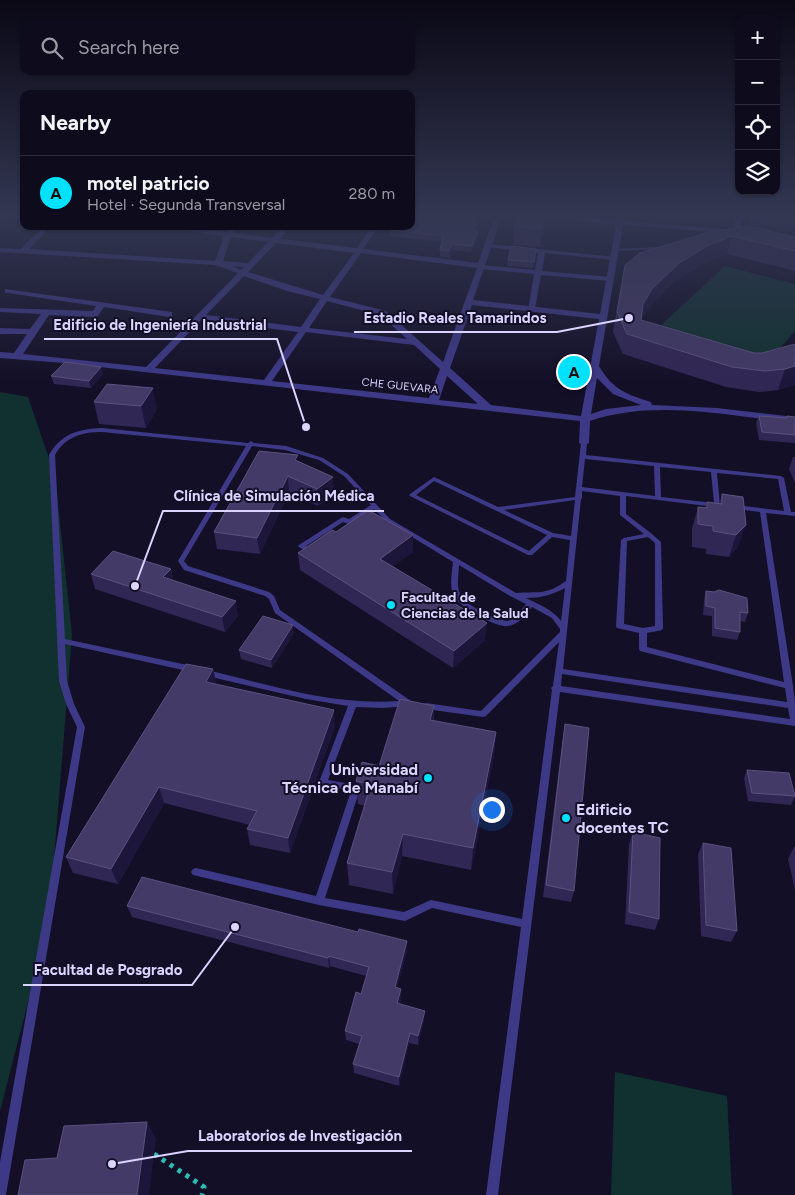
<!DOCTYPE html>
<meta charset="utf-8">
<style>
:root{--surface:#0e0b1d;--page:#171426;--text:#f1f3f6;--muted:#9b9ba4;--line:#2e2b3b;--accent:#00e1ff}
body{margin:0;font-family:Figtree,sans-serif;background:var(--page);color:var(--text)}
.controls{position:absolute;right:15px;top:15px;display:grid;overflow:hidden;border-radius:10px;box-shadow:0 1px 4px #0004}
.controls button{width:45px;height:45px;display:grid;place-items:center;padding:0;border:0;border-bottom:1px solid var(--line);background:var(--surface);color:var(--text);font:25px sans-serif}
.you{position:absolute;left:491px;top:809px;width:18px;height:18px;margin:-12px;border:4px solid #fff;border-radius:50%;background:#1a73e8;box-shadow:0 0 0 8px #1a73e833}
.badge{display:grid;place-items:center;width:32px;height:32px;border-radius:50%;background:var(--accent);color:#111;font-size:16px;font-weight:700}
.pin{position:absolute;translate:-50% -50%;border:2px solid #fff;box-shadow:0 1px 5px #0006}
.list{margin:0;padding:0;list-style:none}
h2{display:flex;justify-content:space-between;align-items:center;height:65px;margin:0;padding:0 20px;font-size:21px}
h2 small{font-size:16px;font-weight:400;color:var(--muted)}
.list li{display:grid;grid-template-columns:32px 1fr auto;gap:15px;align-items:center;box-sizing:border-box;height:75px;padding:0 20px;border-top:1px solid var(--line)}
.list b{display:block;font-size:19px;white-space:nowrap}
.list p{margin:0;font-size:16px;white-space:nowrap;color:var(--muted)}
.list em{font-size:16px;font-style:normal;color:var(--muted)}
.icon{flex:none;width:28px;height:28px;fill:none;stroke:currentColor;stroke-width:2;stroke-linecap:round;stroke-linejoin:round}
.map{position:relative;flex:none;width:795px;height:1195px;overflow:hidden}
.search{position:absolute;background:var(--surface);box-shadow:0 1px 4px #0004;left:20px;top:20px;width:395px;height:55px;display:flex;align-items:center;gap:12px;box-sizing:border-box;padding:0 18px;border-radius:10px;color:var(--muted);font-size:19px}
.panel{position:absolute;background:var(--surface);box-shadow:0 1px 4px #0004;left:20px;top:90px;width:395px;height:140px;border-radius:10px}
.map>svg:first-child{display:block}
.green{fill:#113130}
.lines{fill:none;stroke-linecap:round;stroke-linejoin:round}
.path{stroke:#2cbbb5;stroke-width:5;stroke-dasharray:4 5.5;stroke-linecap:butt}
.service{fill:#3d3987;fill-rule:evenodd}
.pedestrian{fill:#3d3987;fill-rule:evenodd}
.minor{fill:#3d3987;fill-rule:evenodd}
.wall{fill:#312755}
.shaded-wall{fill:#1d163b}
.building{fill:#433a67;stroke:#5b527f}
.poi-dot{fill:#00e1ff;stroke:#130f27;stroke-width:2}
.labels{text-anchor:middle;dominant-baseline:central;stroke-width:4;stroke-linejoin:round;paint-order:stroke}
.far-street-label{font-size:11px;fill:#dad4ff;stroke:#130f27}
.poi-label{font-size:14px;font-weight:bold;fill:#dad4ff;stroke:#130f27;text-anchor:start}
.near-poi-label{font-size:16px;font-weight:bold;fill:#dad4ff;stroke:#130f27;text-anchor:end}
.leader{fill:none;stroke:#dad4ff;stroke-width:2}
.callout-dot{fill:#dad4ff;stroke:#130f27;stroke-width:2}
.callout-label{font-size:15px;text-anchor:middle;font-weight:bold;fill:#dad4ff;stroke:#130f27;stroke-width:4;stroke-linejoin:round;paint-order:stroke}
</style>
<div class="map">
<svg width="795" height="1195" viewBox="0 0 795 1195">
<rect width="100%" height="100%" fill="#130f27"/>
<!-- green -->
<path class="green" d="M725,266l70,18v47l-26,30 -112,-32z
M0,392l28,5 27,79 17,159 -23,286 -49,190z
M615,1072l112,24 5,99h-121z"/>
<g class="lines">
<!-- path -->
<path class="path" d="M154,1154l50,33 -2,8"/>
<!-- service -->
<path class="service" d="M660,247h1v2l-45,2 -2,-1 2,-1z
M102,428l146,15 3,-2 3,2 32,3 37,12 25,16 42,45 126,74c22,-2 29,3 50,-12l4,-41 -18,-3 -20,18h-4l-118,-59 -1,-1 1,-1 24,-17 64,30 77,-10 6,-54 3,-2 3,2 -1,12 195,21 3,2 7,34h4v4l-29,-3 27,173 2,17v23l-235,-34 -62,503h-12l35,-268 -89,-19 -27,13 -86,-16 -126,-30 -2,-3 2,-3 3,-1 120,28 35,-105 -28,-6 -3,-1 -1,-2 29,-76 -42,-7 -99,-23 -3,-1 -1,-2 1,-2 3,-1c63,15 127,36 192,31l-124,-88 -6,-14 -4,-3 -81,-26 -6,-9 68,-115 -144,-14c-20,0 -37,5 -47,23l10,184 127,27 3,1 1,2 -1,2 -3,1 -127,-28 2,37 7,23 11,23 -79,468h-6v-33l77,-435 -11,-23 -7,-23 -10,-226c12,-21 29,-26 53,-27zM252,446l33,4 34,10 25,16 27,29 -22,14 -6,-2 -2,1 -42,27 -1,1 1,1 12,7 3,-2 -8,-6 37,-24 6,2 2,-1 23,-14 12,12 67,41c-1,10 -4,25 1,35 6,10 42,31 54,29 10,-1 18,-12 24,-19l20,11 8,11v3l-79,79 -55,-8 -3,1 -1,2 1,2 3,1 57,8 3,-1 73,-74 -6,44 -2,2 1,2 -30,229 -91,-19 -27,12 -79,-14 35,-109 -1,-2 -3,-2 -28,-5 28,-73 27,1 25,-2 3,-1 1,-2 -1,-2 -131,-91 -6,-14 -5,-4 -81,-26 -4,-5zM585,459l69,7 1,30 -73,-9zM660,467l51,5 3,31 -53,-6zM717,473l61,6 6,32 -48,-6 -3,2 3,2 24,3 24,170 -137,-35v-14l15,-3 1,-2 -2,-86 -9,-8 -26,-20v-18l89,11 4,-1 1,-1zM434,481l113,54 -18,16 -113,-56zM582,491l38,5v19l24,19 -20,4 -3,2 -5,86 1,2 22,5v16l1,2 145,37 2,14 -224,-33 18,-170 1,-1zM575,500l-4,36 -18,-3 -49,-23zM648,537l7,6v83l-12,2 -19,-4 3,-83zM459,565l51,31 16,8 -11,13 -7,4c-12,-1 -44,-16 -48,-27 -4,-9 -1,-20 -1,-29zM565,588l-4,33c-9,-12 -23,-17 -35,-23 14,0 26,-3 39,-10zM562,674l226,34 2,11 -229,-33z"/>
<!-- pedestrian -->
<path class="pedestrian" d="M489,244l127,13v2l-2,1 -69,-7 -3,18 68,6 4,2 -4,2 -69,-6 -6,34 -7,2 6,-37 -53,-5 -3,-2 3,-2 54,5 3,-17 -51,-6v-2z"/>
<!-- minor -->
<path class="minor" d="M495,216h7l-29,84 127,14 16,-89 -85,-9h33l53,4 1,-4h6v5l111,9 -2,-14h7l3,16 -4,2 -116,-9 -24,141c14,24 27,28 52,36l1,3 65,3 78,9v6c-66,-7 -140,-24 -205,-2l-1,22 -5,3 -5,-3 1,-22 -516,-58 -64,-5v-6l14,1 13,-19h-27v-6l30,1 11,-15 -41,-2v-4l93,3 3,-5 -88,-13h-3v-4l167,23v4l-3,1 -65,-10 -6,9 -3,1 -46,-2 -26,39 123,13 92,-94 -23,-8 -215,-13v-4l21,1 23,-23h7l-22,23 186,12 9,-25 -70,-10h22l50,6 4,-6h7l-4,7 39,5 12,-12h7l-11,13 77,9 15,-22h7l-16,23 115,14zM231,237l37,5 -20,21 -25,-2zM276,243l78,10 -31,42 -75,-23zM361,253l116,15 -34,94 -57,-51 -56,-14zM232,266l12,1 -3,3zM244,276l43,15 33,8 -19,28 -95,-12zM327,301l53,14 27,24 -98,-11zM472,305l127,14 -18,97 -90,-11 -41,-37zM201,320l97,12 -34,48 -109,-12zM306,332l108,13 26,24 -11,29 -157,-17zM447,376l31,28 -39,-4zM597,378l16,16 28,11 -35,4 -15,5z"/>
</g>
<!-- wall -->
<path class="wall" d="M517,216h29l-2,16 -4,15 -27,-2 1,-19z
M749,216h46v13l-45,-4z
M462,217l17,9 -3,4 2,1v6l-7,15 -18,-2 -4,8 -9,-2v-6l2,-8 -52,-6v-6l1,-2 -11,-2h31z
M706,233l89,4v34l-68,-17 -24,10 -28,17 -27,27 -7,12 113,33h8l33,-9v41l-17,5 -19,2 -33,-5 -103,-33 -10,-22 12,-67z
M536,255l-3,13 -26,-2 1,-6z
M101,367l2,7 -12,14 -37,-4 -3,-8z
M107,384l50,25 -11,19 -47,-4 -5,-22z
M759,416l27,2 1,-2 8,1v26l-36,-3 -3,-17z
M793,457h2v26l-6,-14z
M298,462l36,32 -16,12 -29,-14 -29,62 -43,-5 -3,-17z
M722,494l21,3 -5,50 -9,10 -23,-3v-5l-14,-2v-18l6,-22 7,1 2,-6 12,2z
M336,532l77,3v17l-20,14 92,74 -32,28 -153,-98 -2,-17z
M171,569l2,11 65,36 -13,16 -130,-43 -4,-15z
M706,591l42,22 -3,9 -5,-1v11l-3,8 -25,-4v-20l-9,-1 1,-16z
M294,633l-22,35 -31,-9 -2,-9z
M217,684l118,42 -45,127 -40,-8 -3,-16 3,-4 -86,-22 -46,81 -45,-11 -7,-16z
M434,706v15l62,11 -2,23 -23,115 -69,-14 -9,38 -44,-9 -2,-22 18,-57 -7,-2 -2,-23 23,-15z
M565,724l9,167 -3,11 -28,-5 20,-161z
M747,770l48,26 -4,9 -43,-4 -4,-23z
M633,832l26,87 -4,11 -30,-6 4,-80z
M703,843l34,88 -6,11 -30,-6 -3,-82z
M794,847h1v43l-7,-31z
M127,906l231,26 49,9v10l-10,37 4,10 -1,6 24,16 -6,25 -9,-2 -10,43 -45,-13 -1,-9 6,-20 -13,-4 -1,-9 16,-37 5,-18 -36,-10 -1,2 -197,-51z"/>
<!-- shaded-wall -->
<path class="shaded-wall" d="M545,216l-1,16 -4,15 2,-18z
M479,219v7l-6,10v-6z
M478,231v6l-7,15 1,-6z
M732,236l-5,18 -24,10 -28,17 -27,27 -9,16 4,-20 9,-15 27,-26 28,-17z
M453,244v6l-4,8v-7z
M795,366v19l-17,5 7,-21z
M101,367l2,7 -12,14 -2,-7z
M153,388l4,21 -11,19 -5,-22z
M288,476l1,16 -29,62 -3,-16z
M333,477l1,17 -16,12 -1,-17z
M746,525l-8,22 -9,10 7,-22z
M413,535v17l-33,24v-17z
M171,569l3,14 -11,-6z
M236,601l2,15 -13,16 -3,-15z
M487,623l-2,17 -32,28 1,-17z
M293,625l1,8 -22,35 -1,-8z
M213,669l4,16 -11,-3z
M434,706l-1,23 -3,-9z
M334,710l1,16 -45,127 -2,-15z
M496,732l-2,23 -23,115 2,-22z
M159,787l5,16 -46,81 -7,-15z
M403,834l-1,22 -9,38 -1,-22z
M407,941v10l-12,46v-10z
M329,956l1,10 -1,2 -1,-10z
M401,989v9l-4,15v-10z
M425,1011l-1,9 -6,25v-9z
M410,1033l-1,10 -10,43v-9z
M147,1122l9,17 -7,56h-12z"/>
<!-- building -->
<path class="building" d="M411,216h49v1l19,2 -6,11 5,1 -6,15 -19,-2 -4,7 -9,-1 3,-14 -53,-6 2,-4h19z
M517,216h28l-3,13 -28,-3z
M751,216h44v8l-44,-4z
M738,227h16l41,10v14l-63,-15 -25,10 -28,17 -27,26 -9,15 -2,16 113,33h8l33,-9v22l-10,3 -20,2 -33,-4 -105,-33 -10,-22 8,-47 15,-12 66,-20z
M511,246l25,3 -2,13 -26,-2z
M65,362l36,5 -12,14 -38,-5z
M107,384l46,4 -12,18 -47,-4z
M759,416l28,2v-2l8,1v18l-33,-3z
M259,451l39,4 -3,5 38,17 -16,12 -29,-13 -31,62 -43,-6z
M722,494l21,3 3,28 -10,10 -23,-4v-5l-15,-2v-17l9,1v-6l15,2z
M368,510l45,25 -33,24 107,64 -33,28 -156,-98 34,-23 4,2z
M113,551l58,18 -8,8 73,24 -14,16 -131,-43z
M719,590l28,8 1,15 -8,-1v20l-25,-4v-20l-9,-2v-15l8,1z
M263,616l30,9 -22,35 -32,-10z
M186,664l27,5 -7,13 128,28 -46,128 -41,-9 10,-18 -98,-24 -48,82 -45,-12z
M400,699l34,7 -4,14 66,12 -23,116 -70,-14 -11,38 -45,-9 24,-79 -15,-3 6,-19 17,4z
M565,724l24,4 -15,163 -28,-6z
M747,770l42,3 6,23 -43,-3z
M633,832l27,6 -1,81 -30,-7z
M703,843l28,5 6,83 -31,-6z
M142,877l216,55 1,-3 48,12 -12,46 6,2 -4,14 28,8 -7,25 -8,-3 -11,44 -46,-13 9,-28 -17,-5 11,-39 5,2 8,-27 -40,-11 -1,2 -201,-52z
M147,1122l-10,73h-119l7,-35 32,-2 7,-32z"/>
<!-- sky -->
<linearGradient id="sky" x2="0" y2="1"><stop stop-color="#0a0815"/><stop offset="0.56" stop-color="#333752"/><stop offset="1" stop-color="#333752" stop-opacity="0"/></linearGradient>
<rect width="795" height="384" fill="url(#sky)"/>
<!-- markers -->
<g class="poi-dot">
<circle cx="391" cy="605" r="5"/>
<circle cx="428" cy="778" r="5"/>
<circle cx="566" cy="818" r="5"/>
</g>
<g class="labels">
<!-- far-street labels -->
<g class="far-street-label">
<text transform="translate(400 386) rotate(6)">CHE GUEVARA</text>
</g>
<!-- poi labels -->
<g class="poi-label">
<text x="401" y="597">Facultad de<tspan x="401" dy="16">Ciencias de la Salud</tspan></text>
</g>
<!-- near-poi labels -->
<g class="near-poi-label">
<text x="418" y="769">Universidad<tspan x="418" dy="18">Técnica de Manabí</tspan></text>
<text x="576" y="809" text-anchor="start">Edificio<tspan x="576" dy="18">docentes TC</tspan></text>
</g>
</g>
<!-- callouts -->
<path class="leader" d="M629 318L557 332H354M306 427L277 339H44M135 586L163 511H384M235 927L192 985H23M112 1164L188 1151H412"/>
<g class="callout-dot">
<circle cx="629" cy="318" r="5"/>
<circle cx="306" cy="427" r="5"/>
<circle cx="135" cy="586" r="5"/>
<circle cx="235" cy="927" r="5"/>
<circle cx="112" cy="1164" r="5"/>
</g>
<g class="callout-label">
<text x="455" y="323">Estadio Reales Tamarindos</text>
<text x="160" y="330">Edificio de Ingeniería Industrial</text>
<text x="274" y="501">Clínica de Simulación Médica</text>
<text x="108" y="975">Facultad de Posgrado</text>
<text x="300" y="1141">Laboratorios de Investigación</text>
</g>
</svg>
<div class="controls">
<button>+</button>
<button>−</button>
<button><svg class="icon" aria-label="locate" viewBox="0 0 24 24"><circle cx="12" cy="12" r="6"/><path d="M12 2v4M12 18v4M2 12h4M18 12h4"/></svg></button>
<button><svg class="icon" aria-label="layers" viewBox="0 0 24 24"><path d="M12 4l9 5-9 5-9-5zM3 14l9 5 9-5"/></svg></button>
</div>
<div class="you"></div>
<div class="pin badge" style="left:574px;top:372px">A</div>
<div class="search"><svg class="icon" aria-label="search" viewBox="0 0 24 24"><circle cx="10" cy="10" r="6"/><path d="M15 15l6 6"/></svg>Search here</div>
<section class="panel">
<h2>Nearby<small></small></h2>
<ul class="list">
<li><span class="badge">A</span><div><b>motel patricio</b><p>Hotel · Segunda Transversal</p></div><em>280 m</em></li>
</ul>
</section>
</div>
